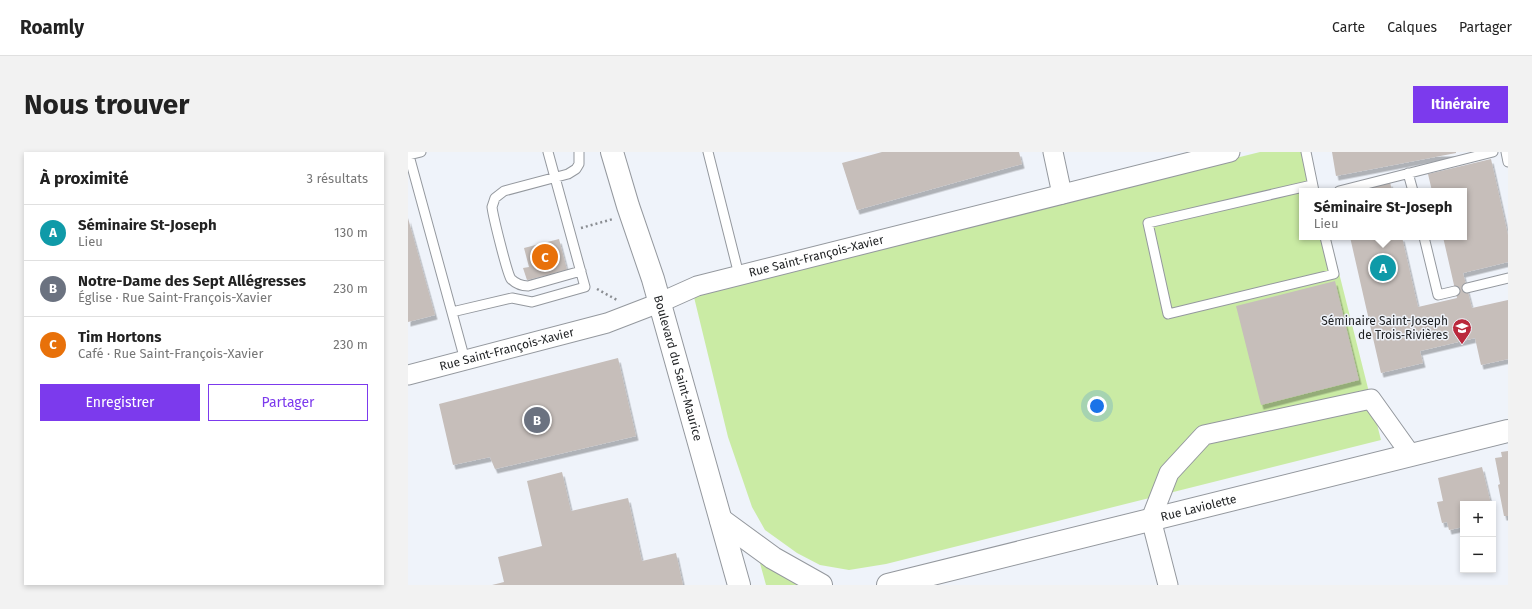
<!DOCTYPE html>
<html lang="fr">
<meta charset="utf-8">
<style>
:root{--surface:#fff;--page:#f2f2f2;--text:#222;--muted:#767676;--line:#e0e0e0;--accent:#7c3aed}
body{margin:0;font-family:"Fira Sans",sans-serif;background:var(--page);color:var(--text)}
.controls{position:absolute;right:12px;bottom:12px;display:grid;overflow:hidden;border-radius:0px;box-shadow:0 2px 6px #0003}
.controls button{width:36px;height:36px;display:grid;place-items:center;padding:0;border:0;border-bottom:1px solid var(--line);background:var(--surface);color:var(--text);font:20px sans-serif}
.you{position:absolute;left:689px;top:254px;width:14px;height:14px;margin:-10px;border:3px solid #fff;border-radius:50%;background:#1a73e8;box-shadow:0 0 0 6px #1a73e833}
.badge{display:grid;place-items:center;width:26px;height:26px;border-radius:50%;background:var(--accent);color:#fff;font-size:13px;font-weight:700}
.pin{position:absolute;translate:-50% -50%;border:2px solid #fff;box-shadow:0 1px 4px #0006}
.popup{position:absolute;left:891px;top:36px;width:168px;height:52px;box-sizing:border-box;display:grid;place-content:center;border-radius:0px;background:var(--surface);filter:drop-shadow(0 1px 3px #0005);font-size:13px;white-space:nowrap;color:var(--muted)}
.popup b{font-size:15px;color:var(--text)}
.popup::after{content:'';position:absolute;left:50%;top:100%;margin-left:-8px;border:8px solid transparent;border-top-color:var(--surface)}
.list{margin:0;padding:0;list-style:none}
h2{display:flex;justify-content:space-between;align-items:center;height:52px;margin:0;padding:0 16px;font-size:17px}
h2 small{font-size:13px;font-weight:400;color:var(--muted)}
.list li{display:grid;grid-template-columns:26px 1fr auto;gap:12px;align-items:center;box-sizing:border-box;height:56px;padding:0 16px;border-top:1px solid var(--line)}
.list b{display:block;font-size:15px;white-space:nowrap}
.list p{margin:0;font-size:13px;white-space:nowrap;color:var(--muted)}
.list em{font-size:13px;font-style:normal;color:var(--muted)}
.actions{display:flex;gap:8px;padding:12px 16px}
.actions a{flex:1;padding:9px 0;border:1px solid var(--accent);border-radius:0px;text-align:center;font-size:14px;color:var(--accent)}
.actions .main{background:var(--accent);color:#fff}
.map{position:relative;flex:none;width:1100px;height:433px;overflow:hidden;border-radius:0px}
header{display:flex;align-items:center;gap:24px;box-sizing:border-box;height:56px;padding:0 20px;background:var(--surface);border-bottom:1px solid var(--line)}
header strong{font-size:19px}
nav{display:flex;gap:22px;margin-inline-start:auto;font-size:14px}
.intro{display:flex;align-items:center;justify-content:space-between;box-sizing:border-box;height:96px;padding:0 24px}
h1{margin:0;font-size:28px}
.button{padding:10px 18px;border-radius:0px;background:var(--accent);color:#fff;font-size:14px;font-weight:700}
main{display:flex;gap:24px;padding:0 24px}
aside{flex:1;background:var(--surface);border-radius:0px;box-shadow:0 2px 6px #0003}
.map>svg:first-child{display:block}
.green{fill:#caeba4}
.building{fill:#c6beba;filter:url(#shadow)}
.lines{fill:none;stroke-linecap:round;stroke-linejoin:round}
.lane-casing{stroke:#94989e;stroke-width:11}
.street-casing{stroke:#94989e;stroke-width:21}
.primary-casing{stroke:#94989e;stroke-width:24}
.path{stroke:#8a8d92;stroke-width:2.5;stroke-dasharray:2 3;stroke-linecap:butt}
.lane{stroke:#fff;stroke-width:9}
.street{stroke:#fff;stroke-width:19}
.primary{stroke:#fff;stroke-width:22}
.labels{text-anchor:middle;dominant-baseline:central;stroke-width:3;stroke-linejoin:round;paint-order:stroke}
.street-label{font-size:12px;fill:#1e2022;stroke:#eff3fa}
.poi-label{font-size:12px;fill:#1e2022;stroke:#eff3fa;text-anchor:end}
</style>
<header>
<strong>Roamly</strong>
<nav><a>Carte</a><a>Calques</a><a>Partager</a></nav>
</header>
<div class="intro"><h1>Nous trouver</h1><a class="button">Itinéraire</a></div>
<main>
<aside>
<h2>À proximité<small>3 résultats</small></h2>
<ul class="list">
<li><span class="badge" style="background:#0f9aa8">A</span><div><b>Séminaire St-Joseph</b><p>Lieu</p></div><em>130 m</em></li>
<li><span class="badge" style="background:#6b7280">B</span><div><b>Notre-Dame des Sept Allégresses</b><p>Église · Rue Saint-François-Xavier</p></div><em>230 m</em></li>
<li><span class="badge" style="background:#e8710a">C</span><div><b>Tim Hortons</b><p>Café · Rue Saint-François-Xavier</p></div><em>230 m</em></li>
</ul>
<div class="actions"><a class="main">Enregistrer</a><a>Partager</a></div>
</aside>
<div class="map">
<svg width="1100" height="433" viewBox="0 0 1100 433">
<defs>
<filter id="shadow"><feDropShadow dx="2.5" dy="4.5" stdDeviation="0" flood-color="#0004"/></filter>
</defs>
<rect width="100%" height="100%" fill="#eff3fa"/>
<!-- green -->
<path class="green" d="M852,0h48l10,39h-16v46h28l51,203 -495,124 -37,6 -29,-5 -23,-12 -32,-23 -13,-23 -24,-70 -35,-144z
M350,404l40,27 1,2h-33z"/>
<!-- building -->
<path class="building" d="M474,0h137l3,12 -165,46 -15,-47z
M924,0h124v1l-120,23z
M1083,7l17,76v27l-45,11 9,35 36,-8v59l-27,6 -6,-27 -55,13 3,12 -42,10 -31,-136h52l16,70 39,-9 -14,-61h21v-46h-32l-4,-17z
M982,30l2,9h-38z
M0,66l27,97 -27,7z
M151,87l8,31 -40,10 -4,-12 6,-1 -5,-19z
M927,129l24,99 -98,25 -25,-99z
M210,206l18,78 -141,33 -5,-12 -37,8 -14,-61z
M1100,299v65h-4l-6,-31 2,-1 -5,-26 7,-1 -1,-5z
M1074,315l9,37h-28v23l-14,3 -2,-8 -5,1 -5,-21 6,-1 -5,-23z
M154,320l9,39 57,-13 14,63 34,-8 7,32h-191l12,-3 -6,-25 44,-11 -15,-65z"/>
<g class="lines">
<defs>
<path id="lane" d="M0,0l57,208
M171,0v12l-3,5 -8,5 -64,17 -9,7 -3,9c1,9 15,66 19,72 5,5 10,7 17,7l53,-15
M300,0l31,123
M898,0l8,39
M1098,0l2,10
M1,3l12,-3
M1000,21l5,18
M904,33l-164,38 20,91 166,-40 -9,-37
M931,39l154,-39
M1016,85l14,58 17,-4
M1059,136l41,-10
M44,160l60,-14 20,4 53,-15 -37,-135"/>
<g id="street">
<path d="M645,0l9,42"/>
<path id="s1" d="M0,223l199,-52 52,-20 38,-17 533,-134"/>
<path d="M760,433l-17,-66 18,-46 35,-38 167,-36 40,56"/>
</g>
<g id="primary">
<path id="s2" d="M204,0l16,54 25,73 86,306"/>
<path d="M313,368l52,38 48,27"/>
<path id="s3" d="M480,433l620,-154"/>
</g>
</defs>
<!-- lane casing -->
<use href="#lane" class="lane-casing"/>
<!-- street casing -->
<use href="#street" class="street-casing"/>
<!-- primary casing -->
<use href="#primary" class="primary-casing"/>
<!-- path -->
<path class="path" d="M173,76l32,-9
M189,137l20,11"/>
<!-- lane -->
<use href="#lane" class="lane"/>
<!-- street -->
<use href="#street" class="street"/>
<!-- primary -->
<use href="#primary" class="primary"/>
</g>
<!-- icons -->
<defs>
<symbol id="school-pin" viewBox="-11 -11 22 30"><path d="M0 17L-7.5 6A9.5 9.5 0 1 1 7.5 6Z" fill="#ba293c" stroke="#eff3fa"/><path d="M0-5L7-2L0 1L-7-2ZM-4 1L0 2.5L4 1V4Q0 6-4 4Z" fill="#fff"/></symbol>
</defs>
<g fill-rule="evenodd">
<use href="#school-pin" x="1043" y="165" width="22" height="30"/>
</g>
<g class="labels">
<!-- street labels -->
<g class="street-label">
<text stroke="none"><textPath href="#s1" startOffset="426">Rue Saint-François-Xavier</textPath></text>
<text stroke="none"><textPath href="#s1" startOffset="102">Rue Saint-François-Xavier</textPath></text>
<text stroke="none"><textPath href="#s2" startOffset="226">Boulevard du Saint-Maurice</textPath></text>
<text stroke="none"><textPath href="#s3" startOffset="320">Rue Laviolette</textPath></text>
</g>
<!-- poi labels -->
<g class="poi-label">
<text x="1040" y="169">Séminaire Saint-Joseph<tspan x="1040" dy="14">de Trois‑Rivières</tspan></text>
</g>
</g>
</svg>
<div class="controls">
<button>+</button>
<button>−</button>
</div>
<div class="you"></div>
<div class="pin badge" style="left:975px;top:116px;background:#0f9aa8">A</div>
<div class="popup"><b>Séminaire St-Joseph</b>Lieu</div>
<div class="pin badge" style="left:129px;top:268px;background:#6b7280">B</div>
<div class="pin badge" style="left:137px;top:105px;background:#e8710a">C</div>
</div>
</main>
